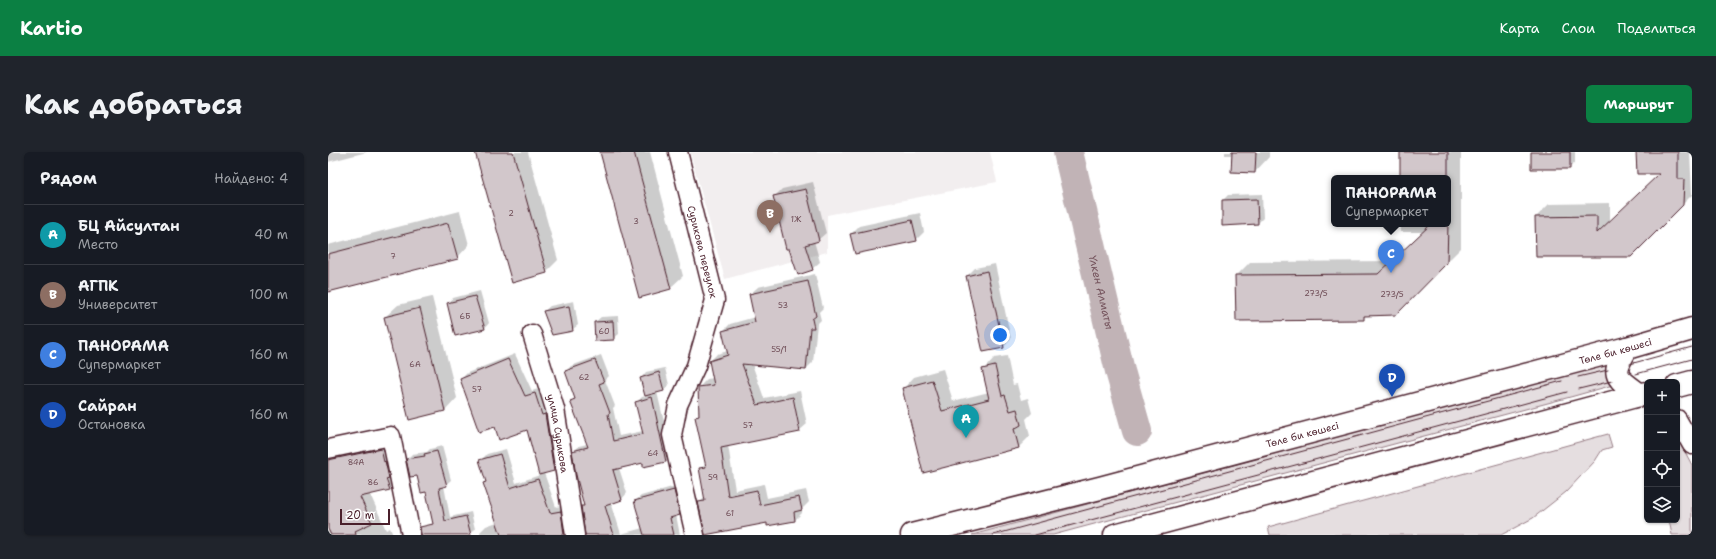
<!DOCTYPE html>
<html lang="ru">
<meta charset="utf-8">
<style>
:root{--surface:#171b24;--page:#20242c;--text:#f1f3f6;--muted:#9ea1a6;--line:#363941;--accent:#0b8043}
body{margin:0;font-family:"Shantell Sans",sans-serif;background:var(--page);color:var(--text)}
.controls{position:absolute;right:12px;bottom:12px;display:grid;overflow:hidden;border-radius:6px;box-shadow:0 1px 3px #0004}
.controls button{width:36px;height:36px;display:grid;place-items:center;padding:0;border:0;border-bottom:1px solid var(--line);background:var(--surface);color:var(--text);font:20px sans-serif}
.scale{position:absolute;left:12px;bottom:10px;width:50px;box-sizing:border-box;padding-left:4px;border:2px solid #4a1f2b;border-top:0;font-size:11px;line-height:14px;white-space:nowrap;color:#4a1f2b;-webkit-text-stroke:3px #fff;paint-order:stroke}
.you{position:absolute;left:672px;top:183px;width:14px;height:14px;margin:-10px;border:3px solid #fff;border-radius:50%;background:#1a73e8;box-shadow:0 0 0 6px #1a73e833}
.badge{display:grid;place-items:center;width:26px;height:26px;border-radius:50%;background:var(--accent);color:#fff;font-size:13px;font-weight:700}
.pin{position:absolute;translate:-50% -33px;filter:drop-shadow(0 1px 2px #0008)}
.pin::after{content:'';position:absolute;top:21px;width:14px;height:12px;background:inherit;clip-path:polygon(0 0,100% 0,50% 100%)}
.popup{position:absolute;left:1003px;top:23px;width:120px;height:52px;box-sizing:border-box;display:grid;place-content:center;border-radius:6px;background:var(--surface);filter:drop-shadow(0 1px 3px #0005);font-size:13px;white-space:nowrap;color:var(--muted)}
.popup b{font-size:15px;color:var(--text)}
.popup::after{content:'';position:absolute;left:50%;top:100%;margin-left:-8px;border:8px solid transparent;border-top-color:var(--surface)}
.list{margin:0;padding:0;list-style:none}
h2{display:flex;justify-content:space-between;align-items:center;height:52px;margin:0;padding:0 16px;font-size:17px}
h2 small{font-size:13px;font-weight:400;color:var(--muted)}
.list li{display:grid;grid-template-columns:26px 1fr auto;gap:12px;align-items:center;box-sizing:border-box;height:60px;padding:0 16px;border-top:1px solid var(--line)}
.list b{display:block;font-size:15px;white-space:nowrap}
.list p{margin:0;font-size:13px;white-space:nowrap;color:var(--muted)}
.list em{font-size:13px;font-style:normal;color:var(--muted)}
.icon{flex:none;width:22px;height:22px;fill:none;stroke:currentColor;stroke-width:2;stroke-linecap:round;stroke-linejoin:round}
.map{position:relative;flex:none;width:1364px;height:383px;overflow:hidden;border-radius:6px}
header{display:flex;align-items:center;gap:24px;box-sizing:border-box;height:56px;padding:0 20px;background:var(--accent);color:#fff}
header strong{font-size:19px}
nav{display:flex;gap:22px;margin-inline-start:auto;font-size:14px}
.intro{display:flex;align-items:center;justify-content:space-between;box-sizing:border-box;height:96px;padding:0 24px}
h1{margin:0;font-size:28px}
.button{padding:10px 18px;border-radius:6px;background:var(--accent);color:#fff;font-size:14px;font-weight:700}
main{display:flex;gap:24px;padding:0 24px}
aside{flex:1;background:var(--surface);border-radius:6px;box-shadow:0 1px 3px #0004}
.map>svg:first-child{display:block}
.built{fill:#f2eeef}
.green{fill:#e5dee0;stroke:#987e86}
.shadow{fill:#0003}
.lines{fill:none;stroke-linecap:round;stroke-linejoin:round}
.river{stroke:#c1b3b6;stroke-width:30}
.building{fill:#d2c7cb;stroke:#4a1f2b}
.minor-casing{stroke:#4a1f2b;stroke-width:21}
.major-casing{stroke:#4a1f2b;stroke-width:25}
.minor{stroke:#fff;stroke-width:18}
.major{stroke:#fff;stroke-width:22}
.tram{stroke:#4a1f2b;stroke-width:1}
.labels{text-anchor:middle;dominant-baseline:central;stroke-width:3;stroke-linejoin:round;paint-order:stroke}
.number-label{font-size:8px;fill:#6c4953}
.street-label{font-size:10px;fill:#4a1f2b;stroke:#fff}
.water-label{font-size:11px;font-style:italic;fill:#74535c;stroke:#fff}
</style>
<header>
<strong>Kartio</strong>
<nav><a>Карта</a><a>Слои</a><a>Поделиться</a></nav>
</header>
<div class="intro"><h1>Как добраться</h1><a class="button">Маршрут</a></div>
<main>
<aside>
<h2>Рядом<small>Найдено: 4</small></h2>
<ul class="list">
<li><span class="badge" style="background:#0f9aa8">A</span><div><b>БЦ Айсултан</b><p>Место</p></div><em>40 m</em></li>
<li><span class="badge" style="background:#8d6e63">B</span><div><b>АГПК</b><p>Университет</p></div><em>100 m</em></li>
<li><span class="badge" style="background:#3f7fe0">C</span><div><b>ПАНОРАМА</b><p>Супермаркет</p></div><em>160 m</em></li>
<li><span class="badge" style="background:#1a4fb4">D</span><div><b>Сайран</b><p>Остановка</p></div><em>160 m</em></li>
</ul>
</aside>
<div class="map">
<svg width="1364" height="383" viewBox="0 0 1364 383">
<rect width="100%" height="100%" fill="#fff"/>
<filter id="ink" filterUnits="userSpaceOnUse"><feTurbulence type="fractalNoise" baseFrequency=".025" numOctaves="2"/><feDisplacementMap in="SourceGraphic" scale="8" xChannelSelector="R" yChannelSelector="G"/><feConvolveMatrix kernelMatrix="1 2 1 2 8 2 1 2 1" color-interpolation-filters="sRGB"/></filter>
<g filter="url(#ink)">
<!-- built -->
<path class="built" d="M362,0h300l7,30 -170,33v37l-102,27z"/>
<!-- green -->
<path class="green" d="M1286,208l6,23 -46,13 -521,139h-81l596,-160z
M1280,282l4,13 -10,3 -7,11 -29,31 -33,26 -32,17h-231l-2,-8z
M1349,285l15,28v70h-20l-3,-15h8z"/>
<!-- shadow -->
<path class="shadow" d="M0,0h39l-39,10z
M148,0h52l30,108 -12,12z
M273,0h49l33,124 -13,12z
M897,0h44v5l-14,15 -22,-17h-8z
M1073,0h60v96l-66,66h-28l-4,5 -127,-43 14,-14 143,-1 30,-29h-22v-8h47v-46h-47z
M1205,0h42v11l-6,5z
M1309,0h53l2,43 -61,61 -95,-39 13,-13 61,-1v19l51,-49z
M485,30l13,51 -8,7 -4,1 6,21 -8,7 -38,-72 8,-8z
M934,42l1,24 -5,5 -35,-23 5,-5z
M132,59l9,34 -12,13 -129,33v-46z
M592,61l4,19 -8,8 -65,-6 8,-8z
M667,112l16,75 -7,8 -37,-71 8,-8z
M487,122l8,34 -4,4 2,8 -4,4 -4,38 -7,7 -54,-5 12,34 36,-7 7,33 -8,7 -71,14 7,45 29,-6 3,14 39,-8 3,12 -7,7v4l-7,7 -27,5 -1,-3 -68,-19 6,-6 -4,-29 5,-5 -10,-46 4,-3v-28l7,-7 7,-1 -4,-17 7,-7 11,-3 -5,-20 7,-7 25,-7 -5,-23 8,-7z
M152,139l9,32 -5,6 -36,-25 5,-6z
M104,145l25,101 -12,13 -60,-94 13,-12z
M246,149l4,24 -6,5 -28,-19 6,-5z
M290,164l1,18 -6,5 -18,-17 6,-5z
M187,202l17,37 9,-3 19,76 -6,6 -10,3 12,34 10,-2 8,30h-93l-1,-3 6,-6 11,-4 -13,-39 2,-3 -5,-20 6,-6 19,-5 10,34 24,-8 -12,-46 -32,-3 -35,-47 6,-6z
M273,203l8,21 -4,4 10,26 -2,2 6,28 24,-5 -7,-28 6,-6 4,-1 -5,-18 5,-6 19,-4 4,17 -5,5 -7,2 15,64 -6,5 -22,5 -1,-4 -24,6 8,25 -5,6 -11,3 10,32 22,-6 -8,-27 6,-5 38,-11 6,24 -6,5 -3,1 4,20h-94l-4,-28 3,-3 -12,-52 6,-6 8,-2 -15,-43 4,-4 -10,-26 5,-5z
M679,204l6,29 4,-1 4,16 7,-2 4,15 -6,6 4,17 -11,11 -95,24 -21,-82 11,-12 29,-8 10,32 36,-9 -6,-22 11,-12z
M61,290l8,39 -8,8 -19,5 16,36 4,-2 3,7h-65v-87z
M114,294l9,34 -7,6 6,31 21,-5 4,17 -5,5 -6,1h-28l-9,-45 -20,-31 5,-5 15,-2 3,-3z"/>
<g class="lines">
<!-- river -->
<path class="river" id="s1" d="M740,0l52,219 17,60"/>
</g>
<!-- building -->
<path class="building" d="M147,0h38l34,121 -35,10z
M272,0h34l37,137 -32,9z
M904,0h24l-1,21 -24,-1z
M1072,0h48v26h-48z
M1203,0h39v17h-39z
M1308,0h42v27h6l-1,26 -52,52h-95l-1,-40 62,-1v17l62,-59h-22z
M478,37l13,52 -14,4 8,25 -15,5 -9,-26h-3l-13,-53z
M929,47l1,25 -36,2v-26z
M584,68l5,21 -62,13 -5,-20z
M120,71l10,36 -130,33v-38z
M1103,72h17l-1,39 -51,52 -32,1v4l-128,1 -1,-46 143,-1z
M659,119l17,77 -21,4 -17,-76z
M480,129l8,35 -4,3 2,9h-4l-4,42 -64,-6 15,41 36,-8 7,35 -79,16 7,48 29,-6 3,15 39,-8 3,13 -8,2 1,9 -28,5v-3l-62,12 -7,-33 7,-1 -6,-33 7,-1 -11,-50 4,-1 -1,-29 16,-2 -5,-24 19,-6 -6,-24 33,-9 -6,-28z
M147,144l10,33 -30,7 -8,-33z
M241,154l4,25 -21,4 -9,-24z
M92,156l25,103 -36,9 -25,-103z
M285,169l1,19 -19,1 -1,-19z
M180,207l17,37 10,-3 7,22 3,-1 9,57 -15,4 -12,-45 -28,10 -4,-13 -16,5 -19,-53z
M267,208l9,22 -5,2 11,29 -2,1 5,27 30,-7 -8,-32 17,-5 14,65 -23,5v-4l-30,7 9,30 -17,6 9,29h-29l-4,-29h3l-8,-31 -4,-24 16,-4 -18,-46 5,-2 -10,-28z
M667,214l7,30 3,-1 5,16 7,-2 4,16 -7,4 5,19 -96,25 -21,-85 30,-8 10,31 47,-12 -7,-30z
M331,220l5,19 -19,5 -5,-18z
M53,297l3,13 1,-1 4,17 -3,1 4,11 -30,7 12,26 -17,8 1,4h-25l-3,-6v-69z
M109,299l10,35 -8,2 6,33 21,-5 5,19h-50l-1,-8 13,-3 -7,-32 -5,1 -4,-17 -7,1 -4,-18 19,-3 -1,-2z
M172,302l10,34 28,-9 12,34 11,-2 3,24h-63l-18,-52 3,-1 -7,-22z
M346,338l6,25 -10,3 4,17h-30l-10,-34z"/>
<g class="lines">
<defs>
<g id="minor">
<path id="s2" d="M350,0l37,148 -19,66 -18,39 -6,30 23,100"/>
<path id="s3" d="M204,182l23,75 20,126"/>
<path d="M1349,267l15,26"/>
<path d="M0,297l63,-13 20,99"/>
</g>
<g id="major">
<path d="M1299,196c-17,28 -11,29 13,47"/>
<path d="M1349,234l15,-4"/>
<path id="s4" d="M584,383l188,-47 527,-140 65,-19"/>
<path d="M787,383l532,-142"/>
</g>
</defs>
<!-- minor casing -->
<use href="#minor" class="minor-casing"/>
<!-- major casing -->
<use href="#major" class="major-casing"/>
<!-- minor -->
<use href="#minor" class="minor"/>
<!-- major -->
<use href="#major" class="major"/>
<!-- tram -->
<path class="tram" d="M1302,212l62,-17
M1308,222l56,-15
M1250,225l30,-7
M1251,237l33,-8
M665,383l569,-154
M707,383l532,-143"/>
</g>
</g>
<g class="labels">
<!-- number labels -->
<g class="number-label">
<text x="183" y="61">2</text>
<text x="468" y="67">1Ж</text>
<text x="308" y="69">3</text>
<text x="65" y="104">7</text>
<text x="988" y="141">273/5</text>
<text x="1064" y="142">273/5</text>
<text x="455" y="153">53</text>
<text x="137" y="164">6Б</text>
<text x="276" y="179">60</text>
<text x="451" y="197">55/1</text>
<text x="87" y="212">6А</text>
<text x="256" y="225">62</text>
<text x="149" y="237">57</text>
<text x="420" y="273">57</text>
<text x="325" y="301">64</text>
<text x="28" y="310">84А</text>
<text x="385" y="325">59</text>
<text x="45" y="330">86</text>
<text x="402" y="361">61</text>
</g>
<!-- street labels -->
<g class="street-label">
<text stroke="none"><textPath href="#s2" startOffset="103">Сурикова переулок</textPath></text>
<text stroke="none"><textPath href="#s4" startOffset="727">Төле би көшесі</textPath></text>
<text stroke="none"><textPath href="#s3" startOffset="103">улица Сурикова</textPath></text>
<text stroke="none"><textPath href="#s4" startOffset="403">Төле би көшесі</textPath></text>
</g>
<!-- water labels -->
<g class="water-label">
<text stroke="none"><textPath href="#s1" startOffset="144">Үлкен Алматы</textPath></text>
</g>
</g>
</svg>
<div class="controls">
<button>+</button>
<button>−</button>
<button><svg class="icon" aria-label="locate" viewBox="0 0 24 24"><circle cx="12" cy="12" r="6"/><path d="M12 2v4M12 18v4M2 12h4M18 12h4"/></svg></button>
<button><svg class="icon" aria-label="layers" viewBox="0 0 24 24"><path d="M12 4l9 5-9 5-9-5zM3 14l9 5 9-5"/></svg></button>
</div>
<div class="scale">20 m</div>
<div class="you"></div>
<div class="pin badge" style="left:638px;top:286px;background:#0f9aa8">A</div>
<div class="pin badge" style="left:442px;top:81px;background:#8d6e63">B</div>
<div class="pin badge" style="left:1063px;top:121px;background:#3f7fe0">C</div>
<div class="popup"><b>ПАНОРАМА</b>Супермаркет</div>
<div class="pin badge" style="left:1064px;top:245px;background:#1a4fb4">D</div>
</div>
</main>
